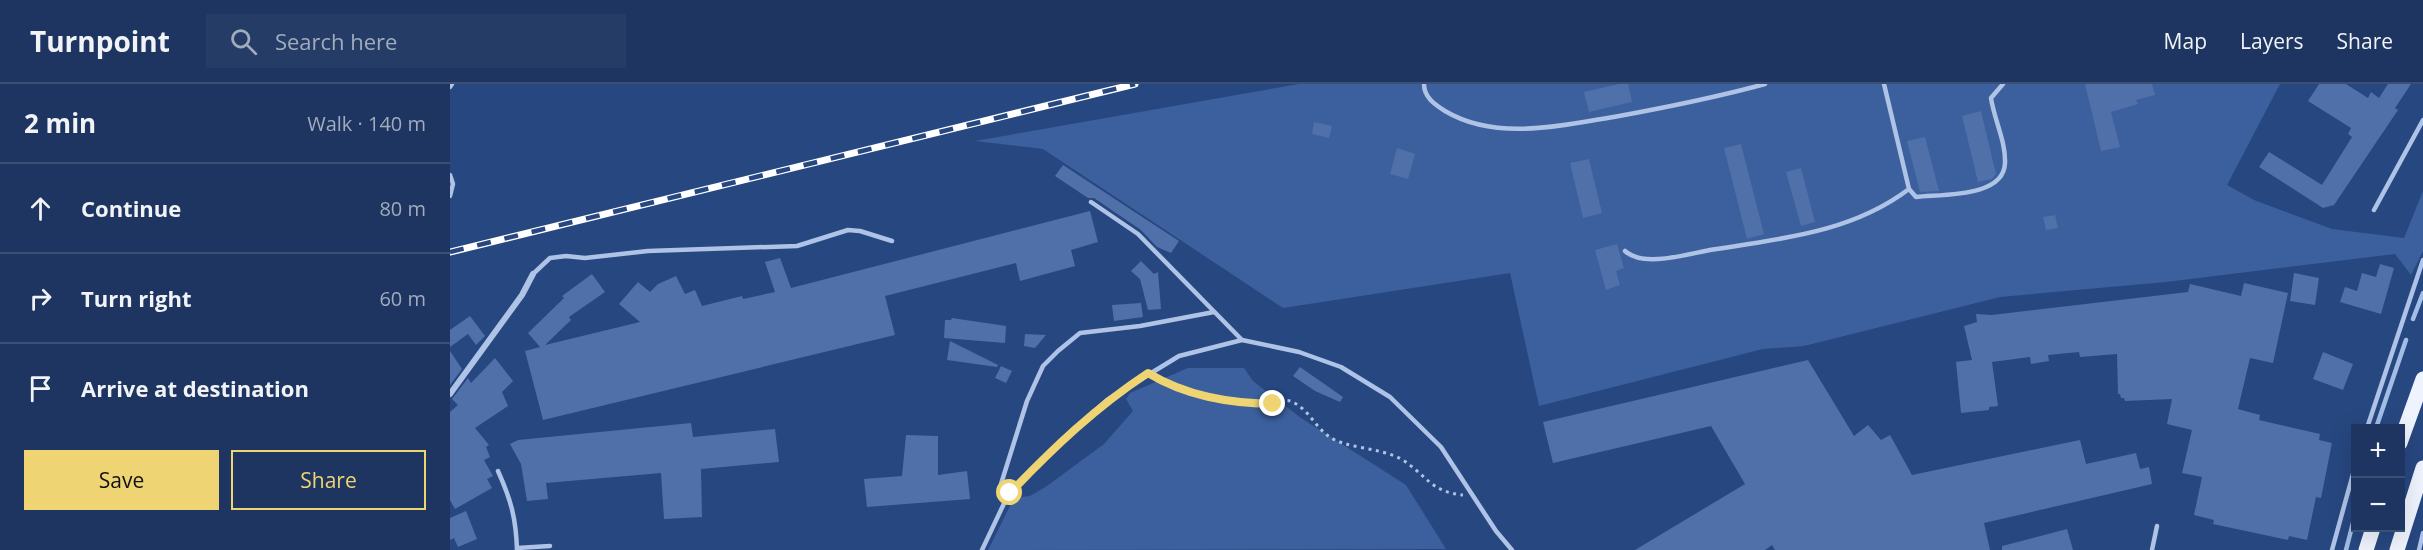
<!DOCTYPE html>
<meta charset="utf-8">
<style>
:root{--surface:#1d3560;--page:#253d66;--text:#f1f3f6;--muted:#a0abbd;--line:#3b5075;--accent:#eed473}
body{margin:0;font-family:"Open Sans",sans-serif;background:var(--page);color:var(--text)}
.controls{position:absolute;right:18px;bottom:18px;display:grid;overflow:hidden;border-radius:0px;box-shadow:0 6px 24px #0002}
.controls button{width:54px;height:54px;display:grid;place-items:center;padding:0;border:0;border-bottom:2px solid var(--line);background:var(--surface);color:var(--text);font:30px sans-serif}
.stop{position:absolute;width:18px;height:18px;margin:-14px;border:4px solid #eed473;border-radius:50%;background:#fff}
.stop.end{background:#eed473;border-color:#fff;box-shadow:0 2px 6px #0008}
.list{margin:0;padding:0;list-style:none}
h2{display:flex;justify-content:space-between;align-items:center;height:78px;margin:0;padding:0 24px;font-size:26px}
h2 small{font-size:20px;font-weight:400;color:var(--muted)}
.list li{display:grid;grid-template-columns:39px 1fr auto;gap:18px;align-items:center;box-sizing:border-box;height:90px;padding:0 24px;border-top:2px solid var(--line)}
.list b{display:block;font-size:22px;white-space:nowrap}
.list em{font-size:20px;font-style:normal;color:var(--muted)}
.actions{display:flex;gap:12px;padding:18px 24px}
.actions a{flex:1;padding:14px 0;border:2px solid var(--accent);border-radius:0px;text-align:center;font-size:21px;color:var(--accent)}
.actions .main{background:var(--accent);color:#111}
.icon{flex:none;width:33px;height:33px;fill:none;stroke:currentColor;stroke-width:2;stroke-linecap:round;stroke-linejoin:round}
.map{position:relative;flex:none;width:1973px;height:466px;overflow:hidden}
header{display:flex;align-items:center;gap:36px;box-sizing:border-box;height:84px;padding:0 30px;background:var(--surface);border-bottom:2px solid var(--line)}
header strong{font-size:28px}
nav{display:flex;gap:33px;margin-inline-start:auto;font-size:21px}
.search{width:420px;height:54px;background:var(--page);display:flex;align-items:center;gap:15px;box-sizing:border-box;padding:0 21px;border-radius:0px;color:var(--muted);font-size:22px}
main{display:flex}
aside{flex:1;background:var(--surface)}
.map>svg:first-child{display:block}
.green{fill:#3b609d}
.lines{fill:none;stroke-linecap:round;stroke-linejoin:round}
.stream{stroke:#a2bde6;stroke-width:4.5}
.building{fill:#4f70a9}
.path{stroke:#aec3e6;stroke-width:3;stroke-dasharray:3 4.5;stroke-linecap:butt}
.service{stroke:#aec3e6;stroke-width:4.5}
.minor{stroke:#aec3e6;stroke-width:6}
.primary{stroke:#eff3fd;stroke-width:15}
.rail-casing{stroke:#fff;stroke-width:7}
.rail{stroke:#274780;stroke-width:4.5;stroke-dasharray:14;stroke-linecap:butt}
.route{stroke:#eed473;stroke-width:8}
</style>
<header>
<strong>Turnpoint</strong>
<div class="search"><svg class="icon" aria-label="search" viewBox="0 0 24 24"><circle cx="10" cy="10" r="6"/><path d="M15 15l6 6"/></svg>Search here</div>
<nav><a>Map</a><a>Layers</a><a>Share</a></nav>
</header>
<main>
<aside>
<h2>2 min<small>Walk · 140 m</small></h2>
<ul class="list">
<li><svg class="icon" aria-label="ahead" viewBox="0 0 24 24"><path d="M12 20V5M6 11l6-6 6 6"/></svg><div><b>Continue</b></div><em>80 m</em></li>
<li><svg class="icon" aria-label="right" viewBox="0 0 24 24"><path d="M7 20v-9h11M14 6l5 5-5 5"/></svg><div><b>Turn right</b></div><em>60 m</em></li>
<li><svg class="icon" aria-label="arrive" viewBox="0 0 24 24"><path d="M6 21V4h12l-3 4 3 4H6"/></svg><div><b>Arrive at destination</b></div></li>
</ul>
<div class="actions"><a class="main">Save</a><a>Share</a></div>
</aside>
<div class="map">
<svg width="1973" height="466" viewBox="0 0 1973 466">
<rect width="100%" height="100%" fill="#274780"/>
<!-- green -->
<path class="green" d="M849,0h981l-53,101 27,15 78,29 72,9 19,-47v60l-12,24 -16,-21 -229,28 -166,15 -196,49 -41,3 -224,57 -29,-133 -227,35 -240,-159 -68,-8z
M738,284h56l9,13 48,37 105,67 40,64 -458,1 26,-52 16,-2 17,-10 57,-42 29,-33 -7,-12 4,-6z"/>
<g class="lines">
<!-- stream -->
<path class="stream" d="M1963,235l10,-26
M1926,344l30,-88
M1896,466l10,-39"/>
</g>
<!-- building -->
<path class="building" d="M1169,0h9l4,18 -43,10 -5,-20z
M1635,0h67l3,11 -19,5 2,4 -27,8 9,35 -19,4z
M1869,0h27l22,14 3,-6 8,6 9,-14h23l-16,24 3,2 -64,95 -11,3 -64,-41 10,-15 53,33 30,-48 -4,-3 3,-6 -43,-27z
M1531,27l15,63 -4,5 -14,3 -16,-66z
M864,38l18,4 -3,12 -17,-4z
M1475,53l14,54h-1l-18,1 -13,-51z
M1291,60l23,90 -17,5 -23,-91z
M947,64l18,6 -7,25 -18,-5z
M1139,75l13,54 -19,5 -13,-55z
M613,81l116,76 -8,12 -14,-6 -16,-17 -47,-32h-6l-33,-22z
M1351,84l14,54 -14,4 -15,-54z
M640,127l8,31 -27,8 4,16 -55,15 -4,-18 -131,33 10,39 -352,85 -18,-69 15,-4 -12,-14 36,-35 -2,-2 30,-22 13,18 -36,25 2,3 -26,25 95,-23 -21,-18 19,-22 12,10 8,-8 18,-8 9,18 10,-4 7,16 40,-10 1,3 32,-7 -10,-30 15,-4 11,30z
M1605,131l3,13 -12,2 -3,-13z
M1167,160l7,24 -8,3 4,14 -14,5 -11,-40z
M691,177l13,13 4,-2 3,37 -13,1 -8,-31 -9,-8z
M1930,180l14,4 -13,46 -41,-12 5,-15 12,4 5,-18 14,4z
M1844,189l25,5 -4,27 -25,-4z
M1794,199l44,10 -15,70 -23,-5 -12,51 22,6 -1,5 61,14 -1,6 13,3 -11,55 -5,-1 -9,43 -18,-4 -1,4 -61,-13 -14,-3 1,-4 -20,-5 8,-38 -20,-4 10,-43 -25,-6 5,-25 -47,2 -1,-3h-3l-1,-4h-2l-1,-40 -37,3 -1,-5 -31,3 1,6 -18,3 -1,-7 -38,5 6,44 -9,1v3l-28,3 -5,-51 16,-2 -8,-34 13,-4 -1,-8 16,1 196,-23 2,-8 51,12z
M691,219l2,14 -29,4 -2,-16z
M20,232l15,20 -9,9 -8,-11 -18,13v-17z
M502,234l54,8 -1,17 -61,-5 1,-18h6z
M575,250l21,1 -11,13 -11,-2z
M500,257l48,24 -1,2 -50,-7z
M0,267l12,18 -12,16z
M1873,268l30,12 -10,26 -30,-11z
M45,274l18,23 -11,11 6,14 -33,22 14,17 -3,2 4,10 -6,3 9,16 -6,3 5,9 -37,21 -5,-9v-88l8,-7 -6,-6 16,-21 3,5z
M1358,276l46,76 14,-11 13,15 9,-5 22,40 168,-35 6,24 50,-11 4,16 9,-2 3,17 -168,39 6,27h-215l-3,-5 -7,5h-130l110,-66 -34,-58 -158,37 -10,-41z
M551,282l11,5 -6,12 -11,-5z
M850,283l43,30 -3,5 -25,-11 -22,-15z
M241,339l2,14 82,-8 4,33 -78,7 1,48 -38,2 -3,-46 -115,10 2,16 -21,2 -6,-37 -11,-20 8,-4z
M456,351l32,1v39l29,-4 3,28 -103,8 -3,-28 38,-3z
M16,427l11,28 -19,8 -4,-9 -4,2v-22z
M1617,445l6,21h-71v-4z"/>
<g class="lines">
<!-- path -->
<path class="path" d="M707,294c31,19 70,25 106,26 9,0 20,-5 27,-3 17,6 24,24 37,34 17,14 53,12 74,24 25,15 29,33 62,36"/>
<!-- service -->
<path class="service" d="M974,0c0,13 10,20 21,27 52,31 118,14 174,5 49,-9 98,-19 146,-32
M1434,0l25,105 7,8c25,-3 88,1 89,-34 1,-21 -11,-44 -14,-65l12,-14
M0,3l2,-3
M0,91l3,9 -3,12
M641,118l47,32 104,106
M1924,126l49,-90
M1175,167c18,17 63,3 85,-1 69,-11 141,-17 199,-61
M83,190l17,-16 16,-2 19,2 63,-7 149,-5 51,-16 12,1 32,10
M1917,344l56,-168
M48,387c13,29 18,47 19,79
M556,416l-5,-16 26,-83 16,-35 15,-15 22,-18 60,-7 74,-14
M67,464l33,-2
M532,466l27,-57 44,-44 54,-49 72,-44 63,-16 57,12 42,15 49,30 51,50 55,84 16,19
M1702,466l5,-24
M1882,466l24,-87
M1969,466l4,-17"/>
<!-- minor -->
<path class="minor" d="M0,310l72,-99 11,-21"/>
<!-- primary -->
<path class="primary" d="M1950,359l23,-64
M1916,466l7,-22
M1947,466l26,-82"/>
<defs>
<path id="rail" d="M0,168l685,-168"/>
</defs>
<!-- rail casing -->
<use href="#rail" class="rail-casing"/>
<!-- rail -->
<use href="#rail" class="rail"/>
</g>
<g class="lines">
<!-- route -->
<path class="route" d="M560,409c43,-45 86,-86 138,-120 38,23 80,30 125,31"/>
</g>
</svg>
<div class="controls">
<button>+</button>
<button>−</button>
</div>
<div class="stop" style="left:560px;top:409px"></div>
<div class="stop end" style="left:823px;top:320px"></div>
</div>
</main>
